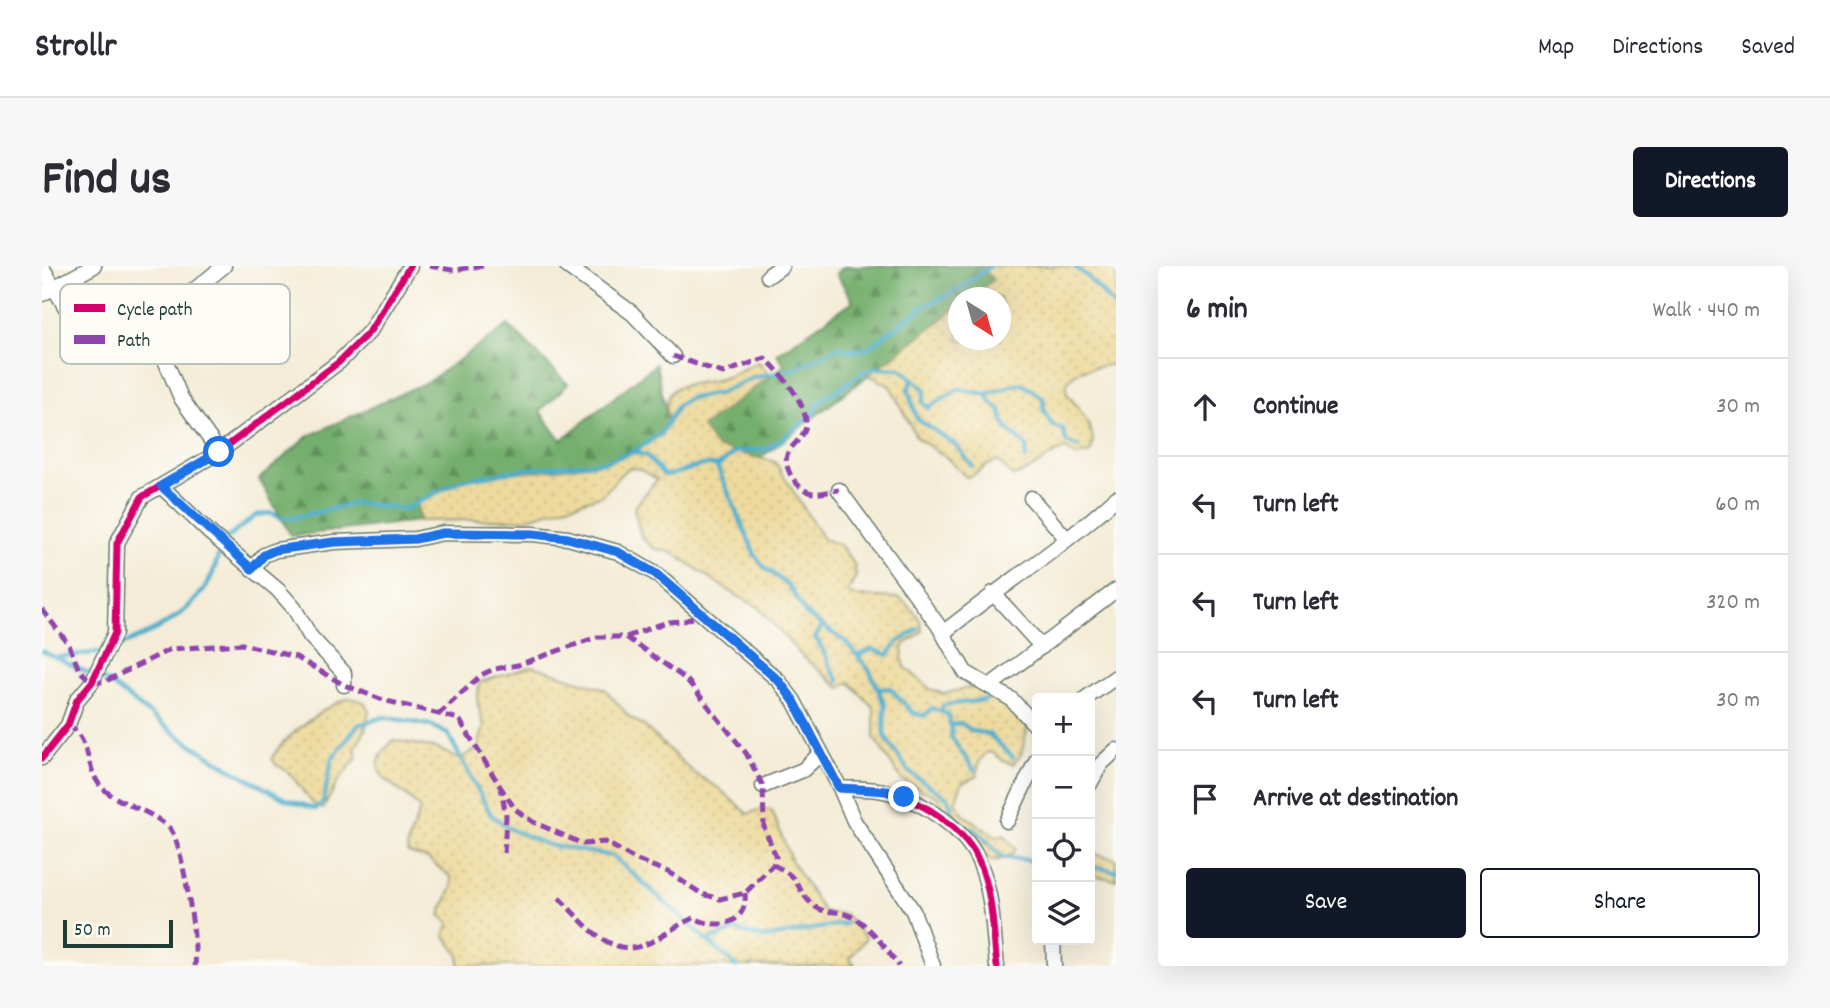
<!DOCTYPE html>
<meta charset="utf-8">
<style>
:root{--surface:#fff;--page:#f7f7f7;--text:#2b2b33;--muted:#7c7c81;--line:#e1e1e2;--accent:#111827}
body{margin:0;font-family:Dekko,sans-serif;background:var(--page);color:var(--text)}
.controls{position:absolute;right:21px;bottom:21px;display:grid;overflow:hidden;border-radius:7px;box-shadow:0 7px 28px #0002}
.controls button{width:63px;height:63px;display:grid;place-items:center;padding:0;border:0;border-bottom:2px solid var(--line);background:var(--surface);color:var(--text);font:35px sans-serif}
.compass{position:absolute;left:906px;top:21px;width:63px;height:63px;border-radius:50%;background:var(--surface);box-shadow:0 7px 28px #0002;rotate:143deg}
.scale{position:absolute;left:21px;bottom:18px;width:110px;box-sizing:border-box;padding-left:7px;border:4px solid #1f3d34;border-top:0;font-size:19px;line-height:24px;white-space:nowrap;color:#1f3d34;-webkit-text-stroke:5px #fdfcf7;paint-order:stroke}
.stop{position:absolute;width:21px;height:21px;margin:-16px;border:5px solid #1a73e8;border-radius:50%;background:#fff}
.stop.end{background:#1a73e8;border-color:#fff;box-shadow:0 2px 7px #0008}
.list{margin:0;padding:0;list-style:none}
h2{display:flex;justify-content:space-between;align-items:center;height:91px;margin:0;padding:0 28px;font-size:30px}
h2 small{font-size:23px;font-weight:400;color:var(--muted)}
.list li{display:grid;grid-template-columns:46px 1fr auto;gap:21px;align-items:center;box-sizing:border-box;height:98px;padding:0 28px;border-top:2px solid var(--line)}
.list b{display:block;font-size:26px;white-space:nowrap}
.list em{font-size:23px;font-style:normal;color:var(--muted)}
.actions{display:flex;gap:14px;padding:21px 28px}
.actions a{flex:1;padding:16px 0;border:2px solid var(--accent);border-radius:7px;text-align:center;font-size:24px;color:var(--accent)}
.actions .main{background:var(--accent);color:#fff}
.icon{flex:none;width:38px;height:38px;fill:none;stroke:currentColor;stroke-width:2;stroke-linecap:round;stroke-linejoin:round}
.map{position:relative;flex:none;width:1074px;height:700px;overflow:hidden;border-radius:7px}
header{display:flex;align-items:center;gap:42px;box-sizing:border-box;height:98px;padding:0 35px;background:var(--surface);border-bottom:2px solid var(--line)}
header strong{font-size:33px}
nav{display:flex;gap:38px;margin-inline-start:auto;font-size:24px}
.intro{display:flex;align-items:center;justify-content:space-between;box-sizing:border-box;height:168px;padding:0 42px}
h1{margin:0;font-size:49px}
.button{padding:18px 32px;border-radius:7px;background:var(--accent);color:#fff;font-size:24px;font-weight:700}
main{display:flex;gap:42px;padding:0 42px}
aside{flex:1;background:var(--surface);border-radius:7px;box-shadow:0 7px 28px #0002}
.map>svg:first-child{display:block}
.forest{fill:url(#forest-firs);stroke:#4a7650;stroke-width:2}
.sand{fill:url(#sand-dots);stroke:#868c69;stroke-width:2}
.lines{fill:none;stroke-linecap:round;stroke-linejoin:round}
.stream{stroke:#4caecb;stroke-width:4.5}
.minor-casing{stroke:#6a7a6d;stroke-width:17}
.minor{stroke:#fff;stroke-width:14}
.quiet{stroke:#8e44ad;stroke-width:5;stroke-dasharray:10 5;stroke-linecap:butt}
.cycleway-casing{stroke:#fdfcf7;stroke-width:11}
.cycleway{stroke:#d6006c;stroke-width:7}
.route{stroke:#1a73e8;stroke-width:9}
.key{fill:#fdfcf7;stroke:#bac3bc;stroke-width:2}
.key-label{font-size:19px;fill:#1f3d34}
</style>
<header>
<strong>Strollr</strong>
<nav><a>Map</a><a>Directions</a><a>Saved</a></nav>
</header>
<div class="intro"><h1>Find us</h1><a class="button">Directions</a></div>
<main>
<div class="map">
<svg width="1074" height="700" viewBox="0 0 1074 700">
<defs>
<pattern id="forest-firs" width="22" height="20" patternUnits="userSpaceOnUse" patternTransform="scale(1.75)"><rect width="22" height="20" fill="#75af6d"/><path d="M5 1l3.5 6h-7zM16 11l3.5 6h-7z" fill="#5f905a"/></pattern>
<pattern id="sand-dots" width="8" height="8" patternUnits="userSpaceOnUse" patternTransform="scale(1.75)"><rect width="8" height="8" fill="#eeda9e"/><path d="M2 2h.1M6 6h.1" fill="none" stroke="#ccbc89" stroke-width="1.8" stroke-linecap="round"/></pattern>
</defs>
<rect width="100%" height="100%" fill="#fdfcf7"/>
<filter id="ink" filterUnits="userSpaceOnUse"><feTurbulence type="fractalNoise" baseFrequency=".0143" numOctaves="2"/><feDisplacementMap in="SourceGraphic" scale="14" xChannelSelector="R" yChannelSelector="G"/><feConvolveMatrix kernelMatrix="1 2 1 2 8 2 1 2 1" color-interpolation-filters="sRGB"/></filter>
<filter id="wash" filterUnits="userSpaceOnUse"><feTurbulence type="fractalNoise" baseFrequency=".00686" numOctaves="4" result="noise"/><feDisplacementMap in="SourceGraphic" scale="28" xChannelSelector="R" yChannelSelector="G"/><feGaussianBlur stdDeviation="1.57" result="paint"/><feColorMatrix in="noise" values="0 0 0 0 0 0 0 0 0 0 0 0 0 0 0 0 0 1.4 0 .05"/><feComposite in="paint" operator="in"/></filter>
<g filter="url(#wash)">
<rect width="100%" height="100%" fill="#f4ecd7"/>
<!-- forest -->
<path class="forest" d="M803,0h136l13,14 -23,17 -12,1 -1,9 -199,152 -43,-12 -15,-20 84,-62 -8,-11 76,-53 -17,-28z
M466,59l60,59 -28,27 21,29 95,-76 12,57c-31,59 -150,43 -207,59 -16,5 -30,15 -44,23l3,18 -129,15 -32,-57 49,-43 121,-55z"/>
<!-- sand -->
<path class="sand" d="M939,0h135v98c-18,3 -51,4 -50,28 12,16 35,41 24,61l-14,3 -10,-7c-20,5 -35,25 -54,27l-14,-15c-13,2 -19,14 -32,16l-20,-20 -29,-19 -27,-52 -21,-11 89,-68 1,33h42v-42l-30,-1 22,-17z
M717,96l11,14 -68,51 14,20 59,15 48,77 17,6 14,19 2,12 -8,16 6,4 46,2c10,10 23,19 22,34l-18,13 -2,12 3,10 25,22 13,5 47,-11 38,44 -7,28 -8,9 -10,-3 -10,-9 -7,1 -7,9 -2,14 -15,7 -7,19 9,13 33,22 7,-2 12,14c-6,9 -17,12 -27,11l-16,-22 -15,-12 -21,-29 -35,-17 -28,-42v-30l-25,-26 -9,6 -39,-33 -44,-49 -25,-13 -59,-40 -20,-5 -12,-12 -7,-28 23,-29 -18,-10 -10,-1c-14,7 -16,20 -29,28l-74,23 -106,2 -3,-18c14,-8 28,-18 43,-22 58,-17 177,-1 208,-60 -10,-46 26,-33 56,-43 12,-4 23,-12 35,-16z
M491,400l72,23 25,29 12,6 52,49 26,16 28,25 15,-6 9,3 20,51 32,50 21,2 21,24 -16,20 6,8h-397v-11l-15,-20 6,-11 -10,-9 12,-28 -1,-10 -23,-18 -20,-6 -1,-8 13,-36c-20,-26 -66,-33 -26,-69l42,8 23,11 19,-11 6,-22 -7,-25 3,-19z
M308,432l14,4 5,8 -4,20 -10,19 2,9 -19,23 -15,28c-22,-9 -24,-36 -47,-44l-4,-7c11,-21 55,-54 78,-60z
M1048,587l26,6v21l-26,-5z"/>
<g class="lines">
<!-- stream -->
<path class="stream" d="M1031,0l14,10 29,32
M870,115l-4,8 9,30 39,26 16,21
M945,129l5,9 9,6c0,20 14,23 26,37l-2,12
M592,186l13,4 17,19c18,1 35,-15 53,-9l38,89 9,12 25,19 17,28 41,29 23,28 15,34 -1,30 25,37 39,26 5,15 11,14 12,3 26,27 35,4
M675,200l19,-14 30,-3 15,-9 32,-26 6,-12 43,-29 13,-5 26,1 24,20 -2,13 5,6 30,-19 28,5 35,-11 22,15 1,13 9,15 10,3 3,13 13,5
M183,274l31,-25 15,-2 9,5h13l63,-15 49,6 57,-29 65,-11 77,-7 29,-10 28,-18 17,-29 9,-6 33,-6 32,-15 40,-8 47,-23 16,4 13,-3 58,-43 33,-15 31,-24
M780,359l-7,13c12,12 12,29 24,43
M71,382c36,-13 78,-32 97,-69 5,-9 7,-21 11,-31
M0,385l66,31 73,56 46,29 58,32 31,10 7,-7 9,-43 26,-34 26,-8 46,8 18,9 43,81 21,15 36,15 65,11 123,110
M816,390l14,-7 16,6 10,-13 20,-13
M16,391l43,-5
M837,423l11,-1 23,25 11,3 8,-8 17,7 3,23 22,32
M898,445l4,-6 41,-5 13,-6
M910,459l9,-2 11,8 17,3 24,23
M1048,600l26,5
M667,674l26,-10 29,8 83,-15"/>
</g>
</g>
<g filter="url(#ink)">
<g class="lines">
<defs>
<path id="minor" d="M525,0l65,47 41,43
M0,1l42,72 7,3 56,-25
M726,10l14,-10
M0,28l52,-28
M177,186l-38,-54 -34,-81 41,-22 36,-29
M119,220l50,48 67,56 16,18 16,28 34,37v12
M797,224l99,135 27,47 46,27 26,28
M989,232l36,41
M210,303l12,-14 12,-5 58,-8 81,-3 28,-6 90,1 35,4 50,14 38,22 123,107 15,20 46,87c15,1 33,0 48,4 35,9 79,38 92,72 13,31 13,69 17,102
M951,327l49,54
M901,367c57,-46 119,-85 173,-135
M949,419l125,-95
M1044,432l30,-21
M0,492l26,-33 9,-25 15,-18 23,-49 2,-90 25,-46 77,-45 120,-90 31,-31 40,-65
M1048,518l11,-20 15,-14
M721,520l40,-16 18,-17
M798,522l14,33 59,90 20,55
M965,555l30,-62
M1011,674l1,26"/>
</defs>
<!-- minor casing -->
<use href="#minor" class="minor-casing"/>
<!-- minor -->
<use href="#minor" class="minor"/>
<!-- quiet -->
<path class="quiet" d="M387,0l23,4 31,-4
M631,90l50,17 42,-15c15,14 43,46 41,68 -1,10 -13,18 -18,26 -7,14 9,39 25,41 8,1 18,-2 26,-3
M0,343l27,36 10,25 13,12h12l67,-33 71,-5 54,13 48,28 39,15 76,19 42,69 5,28 -2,40
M584,371l41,-15 17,-1 20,-7
M396,449l43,-40 13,-6 24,-4 79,-28h29l61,43 59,73 17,33 1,41 12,30 -3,8 -28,28 -25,6 -18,-5 -34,-22 -31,-12 -32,-18 -22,2 -50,-22 -18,-13 -14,-21
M26,459c23,13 17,40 31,59 14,18 42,23 60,36 3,2 10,7 12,10 12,17 27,115 24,136
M731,599c29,12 22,25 41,41 10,8 19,4 31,8 23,7 40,34 54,52
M517,632c21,20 48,59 82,48 19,-6 34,-21 53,-28 24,12 54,7 51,-25"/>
<defs>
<path id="cycleway" d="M210,303l12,-14 12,-5 58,-8 81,-3 28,-6 90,1 35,4 50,14 38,22 123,107 15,20 46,87c15,1 33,0 48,4 35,9 79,38 92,72 13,31 13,69 17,102
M0,492l26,-33 9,-25 15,-18 23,-49 2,-90 25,-46 77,-45 120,-90 31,-31 40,-65"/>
</defs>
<!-- cycleway casing -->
<use href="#cycleway" class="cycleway-casing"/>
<!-- cycleway -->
<use href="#cycleway" class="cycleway"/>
</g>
</g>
<g class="lines" filter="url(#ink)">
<!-- route -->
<path class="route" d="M177,186l-58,34 91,83 12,-14 11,-5 59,-8 81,-3 28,-6 90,1 35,4 50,14 38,22 123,107 15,20 45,87 48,3 17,6"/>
</g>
<!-- legend -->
<rect x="18" y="18" width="230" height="80" rx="10" class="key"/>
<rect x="32" y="38" width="31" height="8" fill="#d6006c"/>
<rect x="32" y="69" width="31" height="9" fill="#8e44ad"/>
<g class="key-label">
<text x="75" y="49">Cycle path</text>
<text x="75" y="80">Path</text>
</g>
</svg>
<div class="controls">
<button>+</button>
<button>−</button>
<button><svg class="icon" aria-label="locate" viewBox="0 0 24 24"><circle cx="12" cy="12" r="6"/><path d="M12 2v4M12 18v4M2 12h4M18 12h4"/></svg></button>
<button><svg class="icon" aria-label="layers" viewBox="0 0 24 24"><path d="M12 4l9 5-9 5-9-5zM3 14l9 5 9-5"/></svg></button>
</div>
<svg class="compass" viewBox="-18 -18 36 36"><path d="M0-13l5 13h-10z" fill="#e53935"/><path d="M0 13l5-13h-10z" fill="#7c7c81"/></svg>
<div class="scale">50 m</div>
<div class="stop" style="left:177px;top:186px"></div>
<div class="stop end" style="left:862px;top:531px"></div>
</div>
<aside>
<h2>6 min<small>Walk · 440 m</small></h2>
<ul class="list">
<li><svg class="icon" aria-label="ahead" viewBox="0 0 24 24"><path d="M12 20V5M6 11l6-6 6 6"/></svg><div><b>Continue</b></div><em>30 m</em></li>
<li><svg class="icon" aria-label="left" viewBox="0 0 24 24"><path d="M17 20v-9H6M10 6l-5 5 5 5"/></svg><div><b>Turn left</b></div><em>60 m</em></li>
<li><svg class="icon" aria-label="left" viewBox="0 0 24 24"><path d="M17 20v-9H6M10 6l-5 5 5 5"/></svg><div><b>Turn left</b></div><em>320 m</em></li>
<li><svg class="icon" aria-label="left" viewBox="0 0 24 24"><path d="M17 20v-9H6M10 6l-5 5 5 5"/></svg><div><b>Turn left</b></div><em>30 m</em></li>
<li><svg class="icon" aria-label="arrive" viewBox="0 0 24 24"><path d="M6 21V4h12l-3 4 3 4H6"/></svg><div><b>Arrive at destination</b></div></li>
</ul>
<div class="actions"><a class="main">Save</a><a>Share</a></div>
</aside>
</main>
